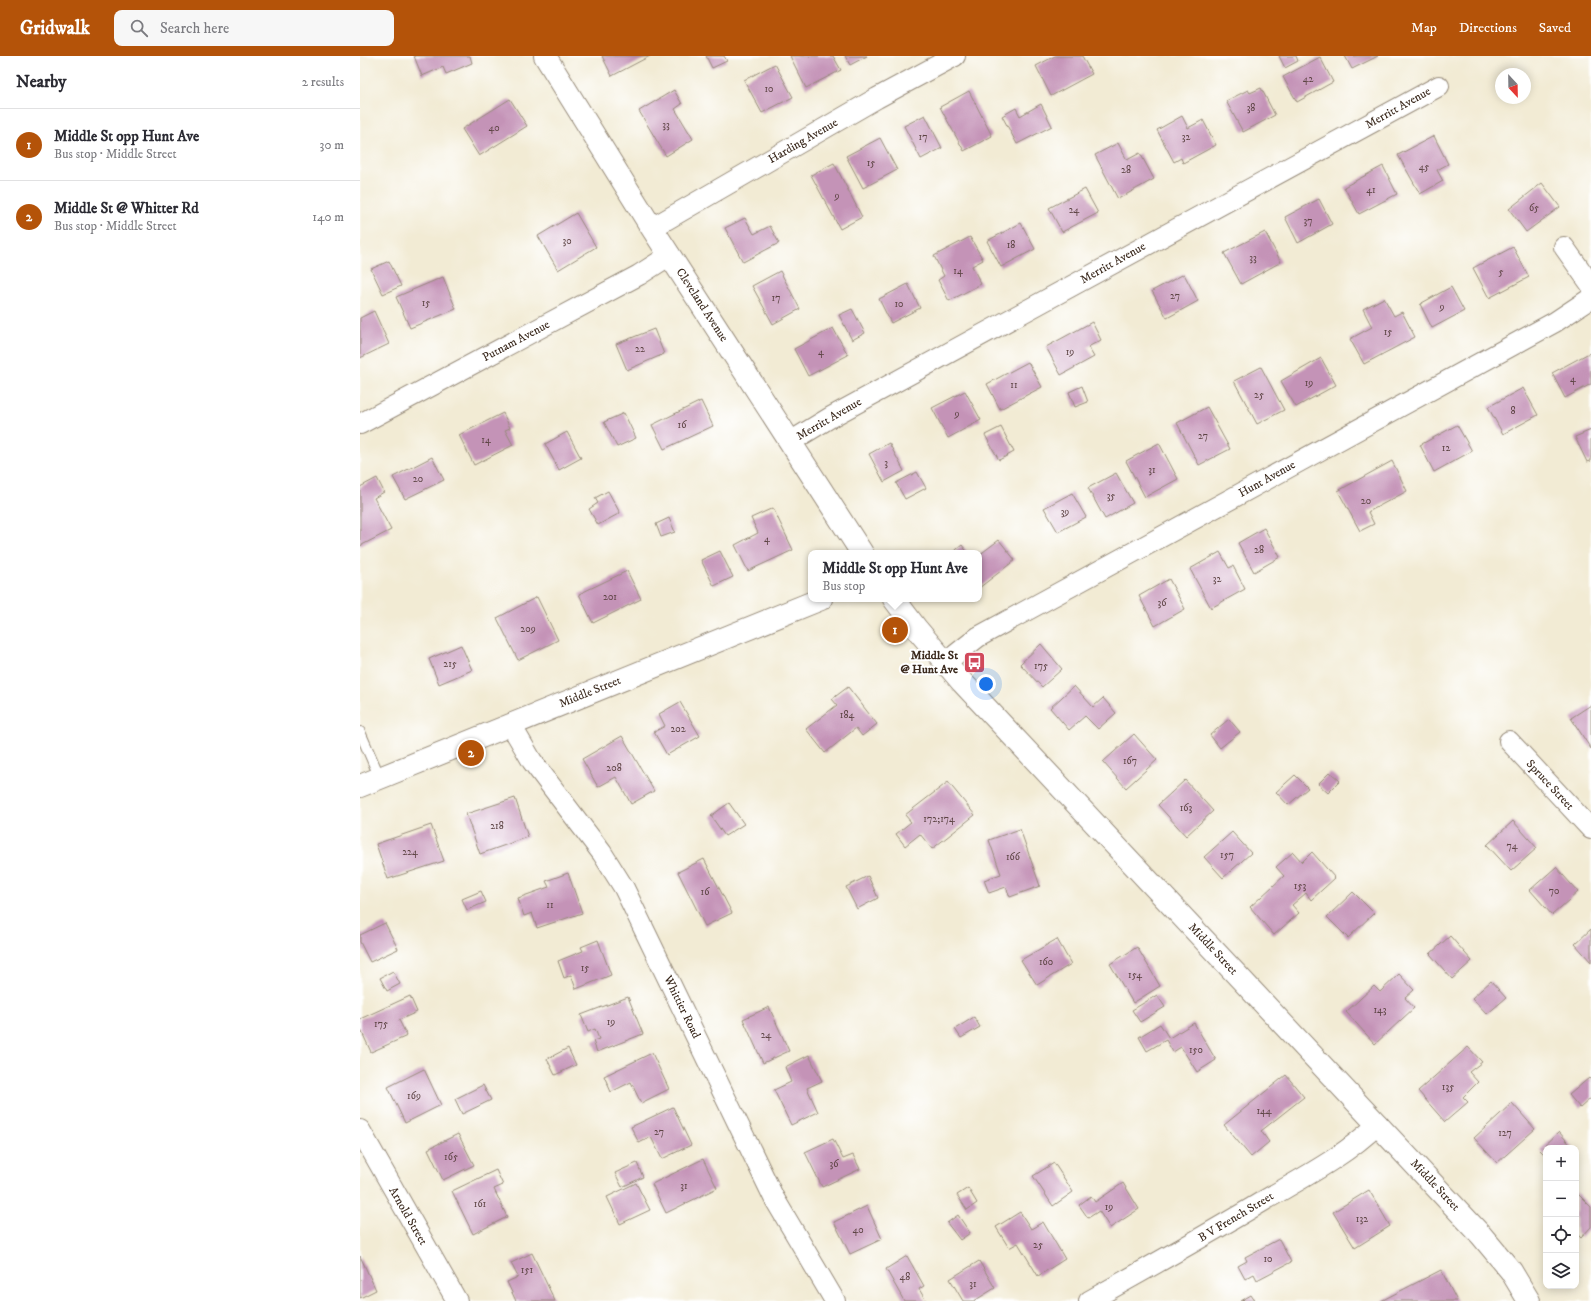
<!DOCTYPE html>
<meta charset="utf-8">
<style>
:root{--surface:#fff;--page:#f7f7f7;--text:#2b2b33;--muted:#7c7c81;--line:#e1e1e2;--accent:#b45309}
body{margin:0;font-family:"IM FELL DW Pica",serif;background:var(--page);color:var(--text)}
.controls{position:absolute;right:12px;bottom:12px;display:grid;overflow:hidden;border-radius:8px;box-shadow:0 2px 10px #0003}
.controls button{width:36px;height:36px;display:grid;place-items:center;padding:0;border:0;border-bottom:1px solid var(--line);background:var(--surface);color:var(--text);font:20px sans-serif}
.compass{position:absolute;left:1135px;top:12px;width:36px;height:36px;border-radius:50%;background:var(--surface);box-shadow:0 2px 10px #0003;rotate:158deg}
.you{position:absolute;left:626px;top:628px;width:14px;height:14px;margin:-10px;border:3px solid #fff;border-radius:50%;background:#1a73e8;box-shadow:0 0 0 6px #1a73e833}
.badge{display:grid;place-items:center;width:26px;height:26px;border-radius:50%;background:var(--accent);color:#fff;font-size:13px;font-weight:700}
.pin{position:absolute;translate:-50% -50%;border:2px solid #fff;box-shadow:0 1px 4px #0006}
.popup{position:absolute;left:448px;top:494px;width:174px;height:52px;box-sizing:border-box;display:grid;place-content:center;border-radius:8px;background:var(--surface);filter:drop-shadow(0 1px 3px #0005);font-size:13px;white-space:nowrap;color:var(--muted)}
.popup b{font-size:15px;color:var(--text)}
.popup::after{content:'';position:absolute;left:50%;top:100%;margin-left:-8px;border:8px solid transparent;border-top-color:var(--surface)}
.list{margin:0;padding:0;list-style:none}
h2{display:flex;justify-content:space-between;align-items:center;height:52px;margin:0;padding:0 16px;font-size:17px}
h2 small{font-size:13px;font-weight:400;color:var(--muted)}
.list li{display:grid;grid-template-columns:26px 1fr auto;gap:12px;align-items:center;box-sizing:border-box;height:72px;padding:0 16px;border-top:1px solid var(--line)}
.list b{display:block;font-size:15px;white-space:nowrap}
.list p{margin:0;font-size:13px;white-space:nowrap;color:var(--muted)}
.list em{font-size:13px;font-style:normal;color:var(--muted)}
.icon{flex:none;width:22px;height:22px;fill:none;stroke:currentColor;stroke-width:2;stroke-linecap:round;stroke-linejoin:round}
.map{position:relative;flex:none;width:1231px;height:1245px;overflow:hidden}
header{display:flex;align-items:center;gap:24px;box-sizing:border-box;height:56px;padding:0 20px;background:var(--accent);color:#fff}
header strong{font-size:19px}
nav{display:flex;gap:22px;margin-inline-start:auto;font-size:14px}
.search{width:280px;height:36px;background:var(--page);display:flex;align-items:center;gap:10px;box-sizing:border-box;padding:0 14px;border-radius:8px;color:var(--muted);font-size:15px}
main{display:flex}
aside{flex:1;background:var(--surface)}
.map>svg:first-child{display:block}
.building{fill:#c493b7}
.lines{fill:none;stroke-linecap:round;stroke-linejoin:round}
.service-casing{stroke:#968a79;stroke-width:12}
.minor-casing{stroke:#968a79;stroke-width:22}
.tertiary-casing{stroke:#968a79;stroke-width:24}
.service{stroke:#fff;stroke-width:10}
.minor{stroke:#fff;stroke-width:20}
.tertiary{stroke:#fff;stroke-width:22}
.labels{text-anchor:middle;dominant-baseline:central;stroke-width:4;stroke-linejoin:round;paint-order:stroke}
.number-label{font-size:10px;fill:#5d4444}
.street-label{font-size:12px;fill:#3b2a1e;stroke:#fff}
.poi-label{font-size:12px;font-weight:bold;fill:#3b2a1e;stroke:#fff;text-anchor:end}
</style>
<header>
<strong>Gridwalk</strong>
<div class="search"><svg class="icon" aria-label="search" viewBox="0 0 24 24"><circle cx="10" cy="10" r="6"/><path d="M15 15l6 6"/></svg>Search here</div>
<nav><a>Map</a><a>Directions</a><a>Saved</a></nav>
</header>
<main>
<aside>
<h2>Nearby<small>2 results</small></h2>
<ul class="list">
<li><span class="badge">1</span><div><b>Middle St opp Hunt Ave</b><p>Bus stop · Middle Street</p></div><em>30 m</em></li>
<li><span class="badge">2</span><div><b>Middle St @ Whitter Rd</b><p>Bus stop · Middle Street</p></div><em>140 m</em></li>
</ul>
</aside>
<div class="map">
<svg width="1231" height="1245" viewBox="0 0 1231 1245">
<rect width="100%" height="100%" fill="#fff"/>
<filter id="ink" filterUnits="userSpaceOnUse"><feTurbulence type="fractalNoise" baseFrequency=".025" numOctaves="2"/><feDisplacementMap in="SourceGraphic" scale="8" xChannelSelector="R" yChannelSelector="G"/><feConvolveMatrix kernelMatrix="1 2 1 2 8 2 1 2 1" color-interpolation-filters="sRGB"/></filter>
<filter id="wash" filterUnits="userSpaceOnUse"><feTurbulence type="fractalNoise" baseFrequency=".012" numOctaves="4" result="noise"/><feDisplacementMap in="SourceGraphic" scale="16" xChannelSelector="R" yChannelSelector="G"/><feGaussianBlur stdDeviation="0.9" result="paint"/><feColorMatrix in="noise" values="0 0 0 0 0 0 0 0 0 0 0 0 0 0 0 0 0 1.4 0 .05"/><feComposite in="paint" operator="in"/></filter>
<g filter="url(#wash)">
<rect width="100%" height="100%" fill="#f2ebd4"/>
<g id="blocks">
<!-- building -->
<path class="building" d="M54,0h56l2,7 -26,11 -3,-7 -21,9z
M242,0h48l-38,20z
M346,0h18l3,5 -15,7z
M430,0h43l8,14 -35,18z
M485,0h22l-17,9z
M695,0h27l10,18 -41,22 -15,-30z
M919,0h17l2,5 -13,7z
M985,0h33l-26,13z
M960,1l13,25 -36,20 -14,-25z
M415,8l18,33 -31,16 -18,-33z
M901,32l14,27 -32,17 -17,-31 22,-11 2,3z
M314,34l8,14 -7,5 18,30 -27,17 -27,-45z
M609,35l23,45 -28,15 -24,-44z
M150,43l17,27 -48,30 -17,-27z
M681,48l11,22 -35,18 -15,-28 14,-8 4,8z
M565,59l17,33 -21,11 -17,-33z
M822,60l6,12 15,-8 13,25 -33,18 -2,-5 -7,4 -17,-32z
M1074,80l14,28 -11,6 6,11 -23,13 -22,-39z
M520,82l17,32 -34,18 -17,-32z
M758,87l9,17 13,-7 14,26 -36,20 -23,-44z
M474,107l28,54 -22,12 -29,-54z
M1023,110l14,28 -38,20 -15,-27z
M1182,127l18,24 -34,25 -17,-23z
M725,133l13,24 -36,19 -13,-24z
M959,143l13,25 -34,19 -13,-26z
M216,157l20,34 -38,23 -20,-34z
M385,162l9,16 16,-8 9,17 -36,19 -18,-34z
M661,167l14,26 -34,18 -14,-26z
M905,176l16,30 -40,22 -17,-31z
M610,181l13,23 -11,6 9,18 -32,17 -11,-21 6,-4 -10,-20z
M1153,191l16,30 -40,21 -16,-30z
M29,205l12,25 -18,8 -12,-25z
M420,215l20,38 -27,15 -21,-38z
M824,218l14,27 -31,17 -15,-27z
M83,221l13,32 -46,19 -14,-31z
M548,228l12,24 -29,15 -12,-24z
M1091,231l13,24 -32,17 -12,-24z
M1024,242l10,18 8,-4 13,25 -51,27 -14,-25 22,-12 -9,-18z
M492,253l13,24 -13,7 -13,-25z
M14,255l15,33 -29,14v-40z
M732,266l9,18 -13,7 6,10 -33,18 -15,-28z
M473,272l15,27 -40,21 -14,-27z
M294,273l10,25 -37,16 -11,-26z
M1229,297l2,3v28l-26,14 -13,-25z
M961,302l15,27 -40,22 -15,-26z
M668,306l14,25 -42,22 -13,-25z
M901,311l23,43 -27,14 -23,-43z
M722,330l6,16 -13,5 -6,-15z
M1163,332l15,27 -35,19 -15,-27z
M605,335l16,29 -33,18 -16,-30z
M341,345l12,25 -49,23 -12,-24z
M847,351l23,42 -31,16 -22,-42z
M143,357l7,15 -5,2 8,15 -39,20 -15,-30z
M264,357l12,25 -19,9 -13,-25z
M1097,369l15,26 -38,21 -14,-27z
M641,371l13,25 -15,8 -14,-25z
M1231,374v31l-4,1 -12,-25z
M207,376l14,26 -22,12 -14,-26z
M529,387l15,28 -20,11 -15,-28z
M799,387l19,36 -33,18 -19,-36z
M72,401l12,23 -39,19 -12,-22z
M1032,405l15,30 -39,21 6,12 -14,7 -22,-40z
M557,416l9,16 -21,11 -9,-16z
M756,417l17,30 -28,16 -17,-31z
M17,422l7,14 -10,6 17,32 -31,16v-59z
M248,435l12,22 -22,12 -9,-16 9,-6 -3,-5z
M712,437l14,24 -28,15 -14,-24z
M413,452l20,42 -45,21 -13,-26 23,-12 -7,-15z
M309,462l6,14 -14,5 -5,-13z
M904,472l16,29 -26,15 -16,-29z
M639,484l16,20 -36,28v-33z
M602,489l6,8h-16z
M360,495l13,26 -19,9 -13,-26z
M860,496l9,16 4,-2 12,23 -34,19 -21,-39z
M267,515l14,28 -48,24 -14,-29z
M809,523l16,30 -30,17 -16,-30z
M177,541l21,43 -40,20 -21,-42z
M681,588l21,25 -20,18 -22,-23z
M101,589l11,25 -33,14 -10,-25z
M714,630l19,21 10,-9 13,15 -18,16 -13,-13 -16,14 -19,-22z
M488,631l29,37 -15,12 -6,-8 -31,25 -19,-24 31,-24 -5,-6z
M320,646l20,34 -33,19 -13,-23 11,-6 -6,-12z
M1231,649v44l-20,-31z
M869,663l11,13 -20,16 -10,-13z
M774,678l23,26 -31,28 -23,-26z
M262,680l32,55 -23,13 -15,-27 -18,10 -16,-28z
M970,716l10,9 -12,12 -10,-9z
M935,719l13,13 -20,17 -12,-13z
M825,724l28,31 -27,25 -28,-31z
M588,726l27,33 -43,34 -12,-15 -15,12 -9,-12 15,-12 -6,-7z
M155,742l13,39 -48,17 -14,-40z
M369,747l15,21 -19,12 -14,-20z
M1153,765l24,27 -26,23 -24,-26z
M71,769l13,36 -56,18 -12,-35z
M660,773l20,57 -30,11 -4,-10 -17,6 -5,-13 17,-6 -12,-34z
M872,776l19,21 -28,25 -19,-21z
M933,796l9,10 10,-10 23,26 -24,22 -5,-7 -14,12 7,8 -25,22 -24,-28 34,-31 -8,-9z
M344,803l28,54 -27,13 -27,-54z
M1196,811l22,25 -26,23 -22,-25z
M208,817l14,40 -45,15 -5,-15 -8,3 -6,-18 31,-11 -3,-6z
M508,820l10,22 -21,11 -11,-22z
M121,835l5,11 -19,8 -5,-11z
M993,836l21,21 -26,25 -21,-21z
M25,867l13,26 -28,13 -10,-20v-7z
M1231,873v33l-16,-18z
M1090,880l22,25 -20,18 -22,-25z
M697,883l14,25 -34,21 -16,-25z
M238,884l13,35 -35,14 -5,-14 -7,3 -6,-17 25,-10 -2,-4z
M777,891l23,39 -27,17 -23,-39z
M33,915l7,13 -13,7 -7,-13z
M1039,918l15,16 -9,8 9,10 -39,36 -29,-32 28,-26 6,6z
M1131,925l15,17 -19,16 -15,-16z
M797,939l8,12 -25,15 -8,-12z
M50,940l7,16 -18,8 8,16 -36,16 -11,-24v-9z
M268,941l15,37 -46,18 -4,-11 6,-2 -4,-10 -7,3 -7,-17z
M409,951l20,44 -26,12 -20,-44z
M614,961l6,10 -19,11 -6,-9z
M834,967l22,37 -19,12 -16,-25 -8,5 -7,-12 -19,11 -8,-14 21,-13 9,14z
M1108,991l14,15 -13,10 9,10 -15,15 5,5 -23,20 -27,-31z
M208,992l8,17 -21,10 -8,-16z
M292,997l17,36 -28,14 -10,-21 -20,10 -7,-16z
M449,999l13,26 -15,7 11,24 -27,13 -17,-35 17,-8 -6,-15z
M64,1013l17,36 -36,18 -17,-36z
M926,1019l18,22 -43,34 8,11 -18,15 -27,-32z
M1229,1022l2,2v18l-11,10 -11,-13z
M123,1029l8,15 -29,14 -7,-15z
M1152,1047l23,26 -38,34 -23,-25z
M313,1051l18,38 -29,14 -11,-22 -12,6 -8,-16z
M1199,1076l14,16h-27v8l-6,-6z
M98,1078l16,31 -31,15 -15,-31z
M473,1083l10,20 10,-4 7,14 -38,18 -17,-35z
M343,1103l14,29 -51,25 -14,-29z
M277,1107l6,14 -21,10 -7,-14z
M694,1107l19,29 -20,14 -20,-30z
M136,1114l7,15 -9,4 13,28 -34,17 -21,-43z
M276,1127l14,27 -30,14 -13,-27z
M763,1127l16,26 -29,19 -11,-17 -11,7 -9,-13 12,-9 4,6z
M608,1132l9,15 -10,7 -10,-15z
M1009,1134l21,36 -35,22 -22,-36z
M1216,1136l15,15v20l-10,11 -5,-5z
M507,1150l15,33 -32,15 -16,-32z
M660,1156l11,17 12,-7 22,37 -27,17 -20,-33 -9,5 -13,-21z
M598,1159l12,18 -10,7 -13,-17z
M919,1183l12,23 -34,18 -3,-6 -9,5 -7,-13 9,-5 -2,-4z
M172,1197l23,48h-39l-9,-19 11,-5 -7,-14z
M0,1200l16,34 -16,8z
M547,1200l17,30 -5,3 7,12h-22l-18,-32z
M619,1205l16,27 -21,13h-11l-13,-22z
M1081,1214l16,31h-76z
M891,1239l4,6h-14z"/>
</g>
</g>
<g filter="url(#ink)">
<use href="#blocks" fill-opacity="0" stroke="#968a79" stroke-width="1"/>
<g class="lines">
<defs>
<path id="service" d="M0,676l20,46"/>
<path id="minor" d="M292,172l225,-130 78,-42
M1204,191l27,38
M0,368l279,-149 31,-20
M430,386l41,-25 608,-331
M585,607l33,-26 577,-315 36,-24
M151,669l21,36 70,92 22,35 150,310 61,103
M1149,685l82,88
M0,1074l97,171
M729,1245c59,-33 118,-66 176,-101 39,-23 80,-44 113,-76"/>
<path id="tertiary" d="M185,0l103,166 214,331
M534,543l22,29 46,54 519,553 30,36 18,30
M0,730l461,-187"/>
</defs>
<!-- service casing -->
<use href="#service" class="service-casing"/>
<!-- minor casing -->
<use href="#minor" class="minor-casing"/>
<!-- tertiary casing -->
<use href="#tertiary" class="tertiary-casing"/>
<!-- service -->
<use href="#service" class="service"/>
<!-- minor -->
<use href="#minor" class="minor"/>
<!-- tertiary -->
<use href="#tertiary" class="tertiary"/>
</g>
</g>
<!-- icons -->
<defs>
<symbol id="bus-square" viewBox="-11 -11 22 22"><rect x="-9" y="-9" width="18" height="18" rx="4" fill="#d1495b" stroke="#fff"/><path d="M-5-6H5V4H4V6H2V4H-2V6H-4V4H-5ZM-3.5-4V0h7V-4ZM-3.5 1.2v1.5H-2V1.2ZM2 1.2v1.5H3.5V1.2Z" fill="#fff"/></symbol>
</defs>
<g fill-rule="evenodd">
<use href="#bus-square" x="602" y="594" width="25" height="25"/>
</g>
<g class="labels">
<!-- number labels -->
<g class="number-label">
<text x="948" y="23">42</text>
<text x="409" y="33">10</text>
<text x="891" y="52">38</text>
<text x="306" y="69">33</text>
<text x="134" y="72">40</text>
<text x="563" y="81">17</text>
<text x="826" y="81">32</text>
<text x="511" y="107">15</text>
<text x="1064" y="111">45</text>
<text x="766" y="114">28</text>
<text x="1011" y="134">41</text>
<text x="477" y="140">9</text>
<text x="1174" y="152">65</text>
<text x="714" y="154">24</text>
<text x="948" y="165">37</text>
<text x="207" y="185">30</text>
<text x="651" y="189">18</text>
<text x="893" y="202">33</text>
<text x="598" y="215">14</text>
<text x="1141" y="216">5</text>
<text x="815" y="240">27</text>
<text x="416" y="242">17</text>
<text x="66" y="247">15</text>
<text x="539" y="248">10</text>
<text x="1082" y="251">9</text>
<text x="1028" y="276">15</text>
<text x="280" y="293">22</text>
<text x="461" y="296">4</text>
<text x="710" y="296">19</text>
<text x="1213" y="323">4</text>
<text x="949" y="327">19</text>
<text x="654" y="329">11</text>
<text x="899" y="339">25</text>
<text x="1153" y="355">8</text>
<text x="597" y="358">9</text>
<text x="322" y="369">16</text>
<text x="843" y="380">27</text>
<text x="126" y="384">14</text>
<text x="1086" y="392">12</text>
<text x="526" y="407">3</text>
<text x="792" y="414">31</text>
<text x="58" y="423">20</text>
<text x="751" y="440">35</text>
<text x="1006" y="445">20</text>
<text x="705" y="456">39</text>
<text x="407" y="483">4</text>
<text x="899" y="494">28</text>
<text x="857" y="523">32</text>
<text x="250" y="541">201</text>
<text x="802" y="547">36</text>
<text x="168" y="573">209</text>
<text x="90" y="608">215</text>
<text x="681" y="610">175</text>
<text x="487" y="659">184</text>
<text x="318" y="673">202</text>
<text x="770" y="705">167</text>
<text x="254" y="712">208</text>
<text x="826" y="752">163</text>
<text x="579" y="763">172;174</text>
<text x="137" y="770">218</text>
<text x="1152" y="790">74</text>
<text x="50" y="796">224</text>
<text x="867" y="799">157</text>
<text x="653" y="801">166</text>
<text x="940" y="830">153</text>
<text x="1194" y="835">70</text>
<text x="345" y="836">16</text>
<text x="190" y="849">11</text>
<text x="686" y="906">160</text>
<text x="225" y="912">15</text>
<text x="775" y="919">154</text>
<text x="1020" y="954">143</text>
<text x="251" y="966">19</text>
<text x="21" y="968">175</text>
<text x="406" y="979">24</text>
<text x="836" y="994">150</text>
<text x="1088" y="1031">135</text>
<text x="54" y="1040">169</text>
<text x="904" y="1055">144</text>
<text x="299" y="1076">27</text>
<text x="1145" y="1077">127</text>
<text x="91" y="1101">165</text>
<text x="474" y="1108">36</text>
<text x="324" y="1130">31</text>
<text x="120" y="1148">161</text>
<text x="749" y="1151">19</text>
<text x="1002" y="1163">132</text>
<text x="498" y="1174">40</text>
<text x="678" y="1189">25</text>
<text x="908" y="1203">10</text>
<text x="167" y="1214">151</text>
<text x="545" y="1221">48</text>
<text x="613" y="1228">31</text>
</g>
<!-- street labels -->
<g class="street-label">
<text transform="translate(1038 52) rotate(-29)">Merritt Avenue</text>
<text transform="translate(443 85) rotate(-30)">Harding Avenue</text>
<text transform="translate(753 207) rotate(-29)">Merritt Avenue</text>
<text transform="translate(342 249) rotate(57)">Cleveland Avenue</text>
<text transform="translate(156 285) rotate(-28)">Putnam Avenue</text>
<text transform="translate(469 363) rotate(-30)">Merritt Avenue</text>
<text transform="translate(907 423) rotate(-29)">Hunt Avenue</text>
<text transform="translate(230 636) rotate(-22)">Middle Street</text>
<text transform="translate(1190 729) rotate(47)">Spruce Street</text>
<text transform="translate(853 893) rotate(47)">Middle Street</text>
<text transform="translate(322 951) rotate(64)">Whittier Road</text>
<text transform="translate(1075 1129) rotate(47)">Middle Street</text>
<text transform="translate(48 1160) rotate(60)">Arnold Street</text>
<text transform="translate(876 1161) rotate(-31)">B V French Street</text>
</g>
<!-- poi labels -->
<g class="poi-label">
<text x="598" y="599">Middle St<tspan x="598" dy="14">@ Hunt Ave</tspan></text>
</g>
</g>
</svg>
<div class="controls">
<button>+</button>
<button>−</button>
<button><svg class="icon" aria-label="locate" viewBox="0 0 24 24"><circle cx="12" cy="12" r="6"/><path d="M12 2v4M12 18v4M2 12h4M18 12h4"/></svg></button>
<button><svg class="icon" aria-label="layers" viewBox="0 0 24 24"><path d="M12 4l9 5-9 5-9-5zM3 14l9 5 9-5"/></svg></button>
</div>
<svg class="compass" viewBox="-18 -18 36 36"><path d="M0-13l5 13h-10z" fill="#e53935"/><path d="M0 13l5-13h-10z" fill="#7c7c81"/></svg>
<div class="you"></div>
<div class="pin badge" style="left:535px;top:574px">1</div>
<div class="popup"><b>Middle St opp Hunt Ave</b>Bus stop</div>
<div class="pin badge" style="left:111px;top:697px">2</div>
</div>
</main>
